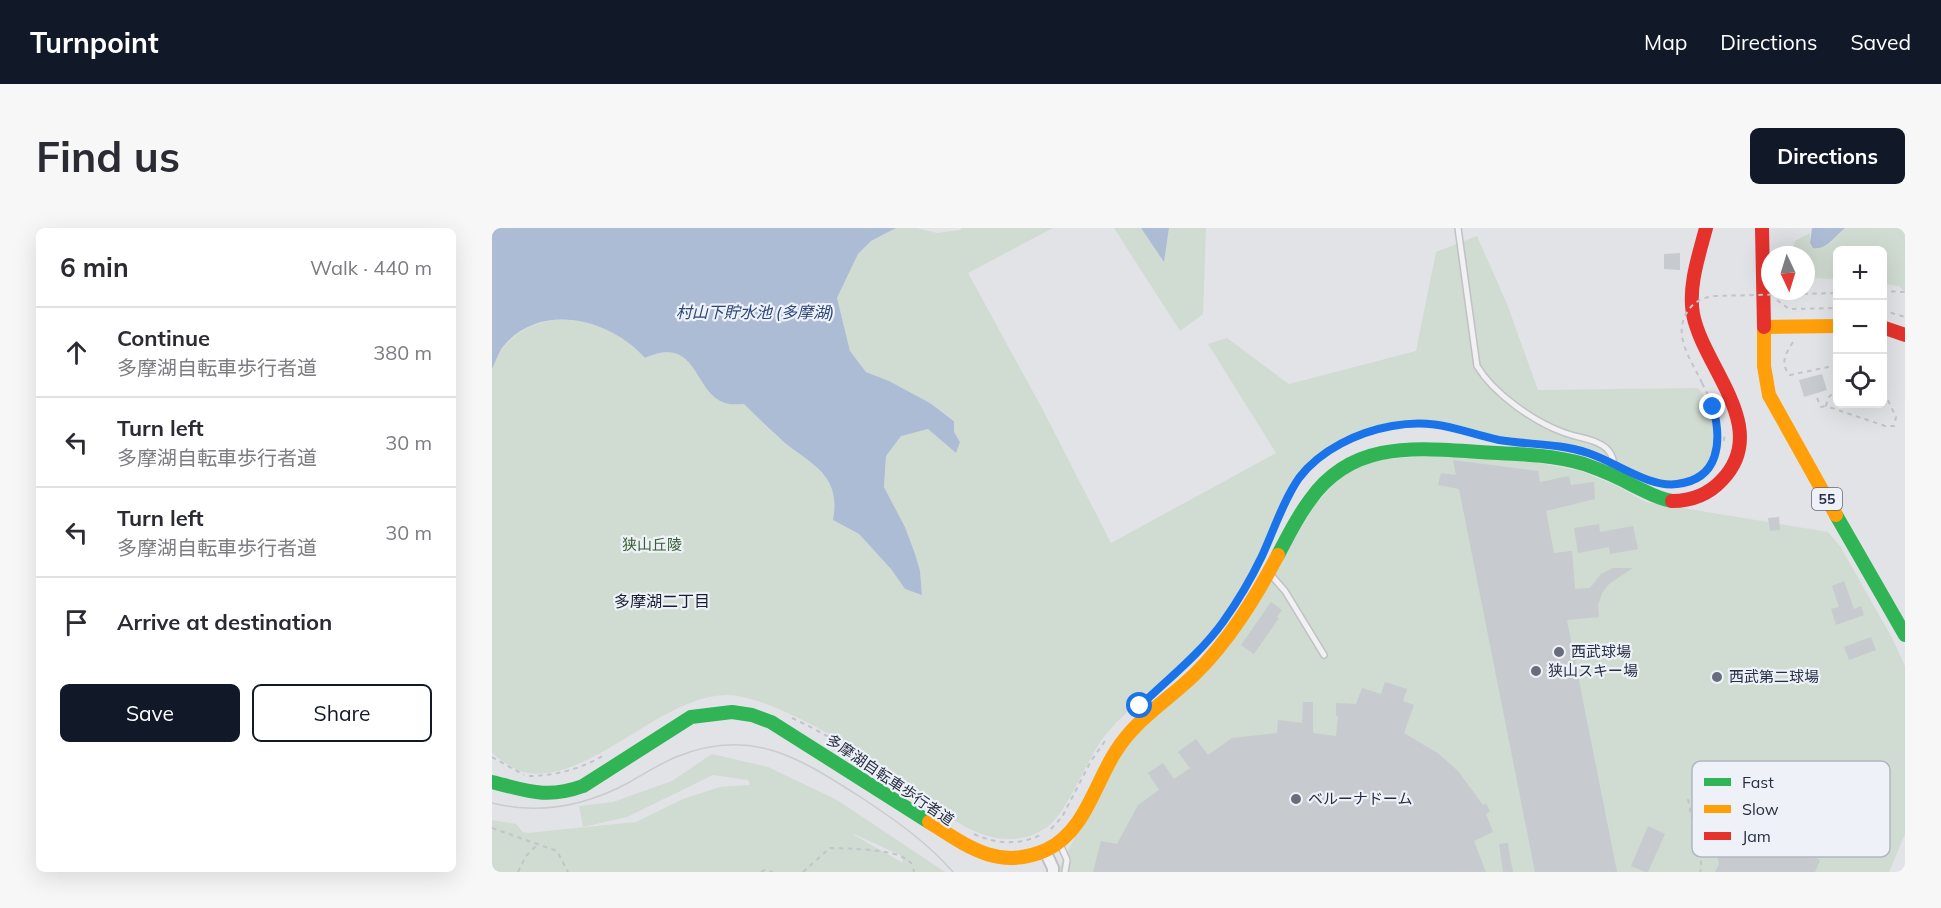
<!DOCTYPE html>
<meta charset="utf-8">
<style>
:root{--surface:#fff;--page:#f7f7f7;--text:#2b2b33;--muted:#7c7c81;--line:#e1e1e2;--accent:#111827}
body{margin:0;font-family:Mulish,"Noto Sans JP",sans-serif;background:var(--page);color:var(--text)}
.controls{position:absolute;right:18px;top:18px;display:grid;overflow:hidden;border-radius:9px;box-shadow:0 6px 24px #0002}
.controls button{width:54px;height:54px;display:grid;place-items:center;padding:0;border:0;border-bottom:2px solid var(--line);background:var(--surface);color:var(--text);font:30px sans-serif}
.compass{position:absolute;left:1269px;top:18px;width:54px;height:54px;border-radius:50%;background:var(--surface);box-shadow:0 6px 24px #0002;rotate:176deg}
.stop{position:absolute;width:18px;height:18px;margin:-14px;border:4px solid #1a73e8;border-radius:50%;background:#fff}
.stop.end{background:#1a73e8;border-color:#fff;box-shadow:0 2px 6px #0008}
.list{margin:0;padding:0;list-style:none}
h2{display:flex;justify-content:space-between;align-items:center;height:78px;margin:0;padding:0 24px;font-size:26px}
h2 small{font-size:20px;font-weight:400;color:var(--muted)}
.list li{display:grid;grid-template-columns:39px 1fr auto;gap:18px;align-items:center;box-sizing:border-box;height:90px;padding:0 24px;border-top:2px solid var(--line)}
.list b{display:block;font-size:22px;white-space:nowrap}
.list p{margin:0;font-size:20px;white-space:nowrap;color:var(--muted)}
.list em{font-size:20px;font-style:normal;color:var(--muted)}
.actions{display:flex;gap:12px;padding:18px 24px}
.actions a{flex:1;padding:14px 0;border:2px solid var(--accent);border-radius:9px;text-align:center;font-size:21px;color:var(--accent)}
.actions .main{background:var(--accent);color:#fff}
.icon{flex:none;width:33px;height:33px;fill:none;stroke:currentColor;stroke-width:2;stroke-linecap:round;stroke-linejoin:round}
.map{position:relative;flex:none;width:1413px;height:644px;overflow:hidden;border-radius:9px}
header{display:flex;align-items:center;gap:36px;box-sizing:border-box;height:84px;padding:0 30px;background:var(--accent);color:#fff}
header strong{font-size:28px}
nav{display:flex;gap:33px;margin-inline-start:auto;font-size:21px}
.intro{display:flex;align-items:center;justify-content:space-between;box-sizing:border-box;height:144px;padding:0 36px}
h1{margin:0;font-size:42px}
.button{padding:15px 27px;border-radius:9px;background:var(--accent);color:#fff;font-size:21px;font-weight:700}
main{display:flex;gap:36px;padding:0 36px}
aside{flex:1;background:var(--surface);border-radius:9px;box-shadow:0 6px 24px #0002}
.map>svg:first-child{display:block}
</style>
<header>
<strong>Turnpoint</strong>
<nav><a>Map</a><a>Directions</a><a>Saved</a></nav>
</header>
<div class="intro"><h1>Find us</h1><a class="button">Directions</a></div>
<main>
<aside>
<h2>6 min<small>Walk · 440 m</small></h2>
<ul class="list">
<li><svg class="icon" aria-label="ahead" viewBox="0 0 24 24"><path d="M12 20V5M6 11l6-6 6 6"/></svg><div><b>Continue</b><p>多摩湖自転車歩行者道</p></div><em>380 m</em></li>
<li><svg class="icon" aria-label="left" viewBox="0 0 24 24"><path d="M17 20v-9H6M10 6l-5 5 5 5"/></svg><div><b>Turn left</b><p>多摩湖自転車歩行者道</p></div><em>30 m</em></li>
<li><svg class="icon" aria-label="left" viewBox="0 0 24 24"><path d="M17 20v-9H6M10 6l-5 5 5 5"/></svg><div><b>Turn left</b><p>多摩湖自転車歩行者道</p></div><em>30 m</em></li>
<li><svg class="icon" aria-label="arrive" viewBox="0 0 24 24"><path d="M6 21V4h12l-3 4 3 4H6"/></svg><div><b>Arrive at destination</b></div></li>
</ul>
<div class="actions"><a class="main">Save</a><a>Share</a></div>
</aside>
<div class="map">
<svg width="1413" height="644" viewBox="0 0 1413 644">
<rect width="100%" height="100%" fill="#e2e3e7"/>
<path fill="#d0dbd1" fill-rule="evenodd" d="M 404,0 L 424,0 L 445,5 L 468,2 L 470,0 L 561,0 L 476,45 L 552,184 L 619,315 L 784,225 L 716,116 L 735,110 L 797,156 L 924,123 L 944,24 L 985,8 L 1015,76 L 1046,162 L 1206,160 C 1218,172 1220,185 1221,201 C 1223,234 1211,255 1175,253 C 1147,251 1125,231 1099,223 C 1070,213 1039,213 1009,208 C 990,205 971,197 952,194 C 896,185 831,209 799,256 C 772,317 748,374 702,423 C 675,453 640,475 614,506 C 595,530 576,584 555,599 C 499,638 437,573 394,542 C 362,518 273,466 234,467 C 167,468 95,559 31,544 C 20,541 9,532 0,525 L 0,141 C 3,135 6,126 10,121 C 48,73 117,90 153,130 C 208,106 199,163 233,175 C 238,177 246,176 252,176 C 265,189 278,203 293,215 C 322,239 349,248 341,292 L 367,306 L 399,341 L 413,361 L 430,366 L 428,343 L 413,299 L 392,259 L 394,228 L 409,207 L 436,201 L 464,225 L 468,214 L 462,204 L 462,192 L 438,175 L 397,153 L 374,144 L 358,123 L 345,70 L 366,26 L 379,13 Z
M 622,0 L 649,0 L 672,33 L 677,0 L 714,0 L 711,86 L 688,103 Z
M 1353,0 L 1413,0 L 1413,64 L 1407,58 L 1391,56 L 1390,22 L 1346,22 L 1345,51 L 1316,50 L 1314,47 L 1314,27 L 1299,27 L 1303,13 L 1318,5 L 1318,15 L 1338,15 Z
M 939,228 L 1027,231 L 1089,243 L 1123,257 L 1154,274 L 1336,304 L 1348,318 L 1399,408 L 1413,438 L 1413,606 L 1397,644 L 565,644 L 622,533 L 771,364 L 822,278 L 848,249 L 881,232 Z
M 220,526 L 276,539 L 345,572 L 453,644 L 0,644 L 0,592 L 24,596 L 31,604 L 35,605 L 144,594 L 191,571 L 228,559 L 258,557 L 256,552 L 221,547 L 135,589 L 91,599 L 87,578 L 121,574 L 180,553 ZM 362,606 L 410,628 L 411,635 L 362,607 Z"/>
<path fill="#adbcd5" d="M 0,0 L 404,0 L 379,13 L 366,26 L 345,70 L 358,123 L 374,144 L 397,153 L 438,175 L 462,193 L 462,204 L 468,214 L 464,225 L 436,201 L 409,208 L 394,228 L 392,259 L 413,299 L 423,326 L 428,343 L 430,367 L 413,361 L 399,341 L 367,306 L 341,292 C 349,248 322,238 293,215 C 279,203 265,189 252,176 C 246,176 238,177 233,175 C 200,164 207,106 153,130 C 117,90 47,73 10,120 C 6,126 3,135 0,141 Z
M 649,0 L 677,0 L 672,34 Z
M 1320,0 L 1353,0 C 1343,8 1335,22 1321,20 L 1318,15 Z"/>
<path fill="#c7cace" d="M 1188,25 L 1188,42 L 1172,41 L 1172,26 Z
M 1330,146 L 1335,162 L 1312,169 L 1307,152 Z
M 961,232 L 1046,243 L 1048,254 L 1077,248 L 1079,257 L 1102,254 L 1103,271 L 1054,283 L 1062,325 L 1080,323 L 1083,361 L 1098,360 L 1109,346 L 1121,340 L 1141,340 L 1117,356 L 1110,365 L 1106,377 L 1107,389 L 1075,392 L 1125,644 L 1043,644 L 967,261 L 946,257 L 949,245 L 964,247 Z
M 1287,289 L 1288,302 L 1278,303 L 1276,290 Z
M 1107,296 L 1108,304 L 1141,298 L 1146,321 L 1118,326 L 1117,319 L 1086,325 L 1082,300 Z
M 1352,353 L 1362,381 L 1369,378 L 1372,387 L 1344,397 L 1339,381 L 1347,379 L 1340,358 Z
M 779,374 L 790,382 L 785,389 L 787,390 L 762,426 L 749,417 Z
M 1379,409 L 1384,422 L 1357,432 L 1352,419 Z
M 893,454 L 915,461 L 911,473 L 922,477 L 912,505 L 947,526 L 966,543 L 991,577 L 994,575 L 998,583 L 994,586 L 1001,604 L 982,613 L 994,644 L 601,644 L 609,613 L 625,616 L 646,577 L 667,562 L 656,545 L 671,535 L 682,551 L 698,540 L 686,524 L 704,511 L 716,527 L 740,510 L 785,505 L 786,492 L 810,495 L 811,474 L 821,474 L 821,505 L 844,508 L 846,488 L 844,488 L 844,475 L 864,476 L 870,460 L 889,466 Z
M 1233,590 L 1235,597 L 1242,596 L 1245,612 L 1287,630 L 1293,619 L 1318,630 L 1319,628 L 1328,632 L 1323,644 L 1223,644 L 1227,636 L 1218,593 Z
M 1156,598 L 1173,606 L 1156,644 L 1153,644 L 1139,638 Z
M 1016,615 L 1018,629 L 1021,644 L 1011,644 L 1007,616 Z"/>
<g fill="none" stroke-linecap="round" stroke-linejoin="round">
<defs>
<path id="lane" d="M 966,0 L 985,138 C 1002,166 1042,194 1073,205 C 1086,210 1106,211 1116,222 C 1122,229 1122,236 1122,244
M 778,346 L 793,363 L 832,427
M 568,616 L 575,632 L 573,644"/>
<path id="street" d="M 553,623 L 561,640 L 561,644"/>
</defs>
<use href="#lane" stroke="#c0c1c5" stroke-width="8"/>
<use href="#street" stroke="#c0c1c5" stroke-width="14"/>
<path stroke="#c2c4ca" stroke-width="2" stroke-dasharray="4.5 4.5" stroke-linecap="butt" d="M 1390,63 L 1413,64
M 1285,72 L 1297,81 L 1346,80
M 1390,82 L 1413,89
M 1301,114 C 1294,125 1287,136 1298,147 L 1336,139 L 1346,139
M 1346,160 L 1336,170 L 1334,178 L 1393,198 L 1402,198 L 1404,189 L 1390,160
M 1325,170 L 1329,179 L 1334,178
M 1226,220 L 1232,212 L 1233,204
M 1171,256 C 1237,259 1234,199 1210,155
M 773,321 C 783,298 792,271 807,250 C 836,211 896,190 944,196 C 963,198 983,205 1002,210
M 300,490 C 344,510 383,538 422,567
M 0,529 L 32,547
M 37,548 C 65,548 91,540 114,526
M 1196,571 L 1210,639 L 1208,644
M 0,600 L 65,623 L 76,644
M 559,601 L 570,589 L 599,533 L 615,510
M 482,606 C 506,617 528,617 551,606
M 26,644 L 34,628 L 47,615
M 269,644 L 273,642 L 281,644
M 311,644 L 338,620 C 357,621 406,620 419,635 C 420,637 422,642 422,644"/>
<use href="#lane" stroke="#f1f1f3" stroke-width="5"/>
<use href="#street" stroke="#f1f1f3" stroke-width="10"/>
<path stroke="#30b455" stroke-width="14" d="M 1344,287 L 1413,407
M 786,327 C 796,308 805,289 818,272 C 860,212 924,220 988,224 C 1023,226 1058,226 1092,236 C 1109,242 1126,249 1142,258 C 1155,264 1166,271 1180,273
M 0,554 C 36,563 55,571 91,558 L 199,489 L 240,484 L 260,487 L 279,494 L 437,594"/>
<path stroke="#ff9f0a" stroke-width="14" d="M 1344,287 L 1277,167 L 1272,138 L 1272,99 L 1346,98
M 437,594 C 476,619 507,643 554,622 C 593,604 603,555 624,523 C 644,491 676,472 702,447 C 737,413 763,370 786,327"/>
<path stroke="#e5322d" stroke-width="14" d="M 1270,0 L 1272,99
M 1390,99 L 1413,107
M 1180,273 C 1199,273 1217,266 1230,252 C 1280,200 1211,139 1201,86 C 1196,58 1207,27 1214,0"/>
<path stroke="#cacbcf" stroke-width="1.5" d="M 0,575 C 48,587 93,578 136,555 C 152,546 167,536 184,529 C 260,498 307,530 370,570 C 403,592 435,614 461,644"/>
<path stroke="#c2c4ca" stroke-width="2" stroke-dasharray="4.5 4.5" stroke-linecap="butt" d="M 1210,155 C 1199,131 1178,105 1198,80 C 1205,72 1213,69 1223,68 L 1346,65"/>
</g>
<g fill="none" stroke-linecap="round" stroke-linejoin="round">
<path stroke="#1a73e8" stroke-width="8" d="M 648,478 C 676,451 708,426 731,394 C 746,373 759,351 770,328 C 782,302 791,273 807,250 C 828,222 866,204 900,198 C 945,190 966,203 1007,212 C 1037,217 1066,215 1096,225 C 1124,234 1157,260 1185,256 C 1228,251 1230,213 1221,179"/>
</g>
<g fill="#686d7c" stroke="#eef1f7" stroke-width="2">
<circle cx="1067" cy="424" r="6"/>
<circle cx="1044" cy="443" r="6"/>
<circle cx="1225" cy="449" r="6"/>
<circle cx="804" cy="571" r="6"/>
</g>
<g text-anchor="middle" stroke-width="4.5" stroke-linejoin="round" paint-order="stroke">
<rect fill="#eef1f7" stroke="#626878" stroke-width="1.5" x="1320" y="260" width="30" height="22" rx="4.5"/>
<g font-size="14" font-weight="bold" fill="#262e42">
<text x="1335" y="276">55</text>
</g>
<g font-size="15" fill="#366032" stroke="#eef1f7">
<text x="160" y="322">狭山丘陵</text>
</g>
<g font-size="15" fill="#262e42" stroke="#eef1f7" text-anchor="start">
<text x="1079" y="429">西武球場</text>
<text x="1056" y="448">狭山スキー場</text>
<text x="1237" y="454">西武第二球場</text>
<text x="816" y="576">ベルーナドーム</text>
</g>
<g font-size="15" fill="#262e42" stroke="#eef1f7">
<text transform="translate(398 552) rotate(34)" y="5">多摩湖自転車歩行者道</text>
</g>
<g font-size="16" font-style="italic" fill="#2c477a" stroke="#eef1f7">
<text x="263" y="90">村山下貯水池 (多摩湖)</text>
</g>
<g font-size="16" fill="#181f33" stroke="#eef1f7">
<text x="170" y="379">多摩湖二丁目</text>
</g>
</g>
<rect x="1200" y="533" width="198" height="96" rx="9" fill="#eef1f7" stroke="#b2b6c1" stroke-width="1.5"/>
<rect x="1212" y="550" width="27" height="8" fill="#30b455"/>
<rect x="1212" y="577" width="27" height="8" fill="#ff9f0a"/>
<rect x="1212" y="604" width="27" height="8" fill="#e5322d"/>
<g font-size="16" fill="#262e42">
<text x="1250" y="560">Fast</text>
<text x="1250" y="587">Slow</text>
<text x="1250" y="614">Jam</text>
</g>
</svg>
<div class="controls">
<button>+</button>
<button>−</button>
<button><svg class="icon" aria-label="locate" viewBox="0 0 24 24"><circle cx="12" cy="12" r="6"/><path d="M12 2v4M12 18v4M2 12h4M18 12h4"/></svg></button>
</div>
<svg class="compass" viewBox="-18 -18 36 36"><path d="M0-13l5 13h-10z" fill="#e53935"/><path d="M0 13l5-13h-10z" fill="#7c7c81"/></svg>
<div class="stop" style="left:648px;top:478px"></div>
<div class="stop end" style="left:1221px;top:179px"></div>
</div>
</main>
